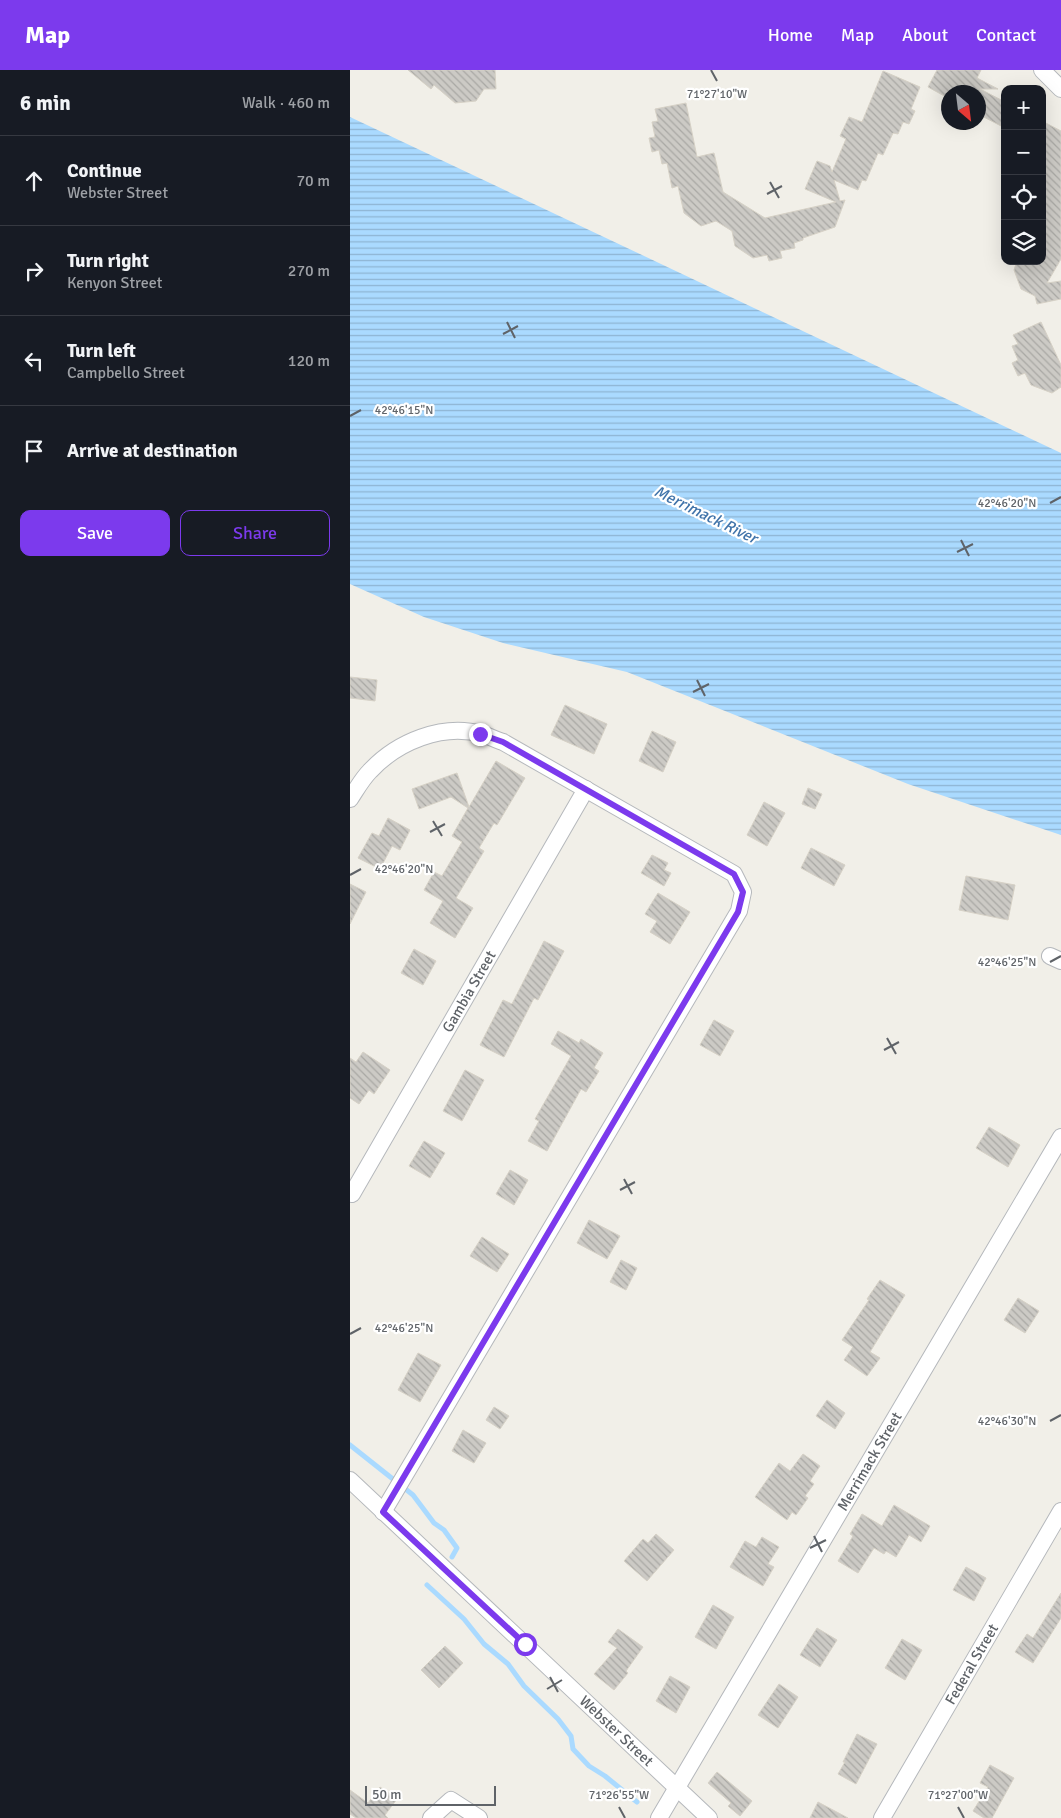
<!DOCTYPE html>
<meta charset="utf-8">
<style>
:root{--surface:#171b24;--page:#20242c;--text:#f1f3f6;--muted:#9ea1a6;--line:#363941;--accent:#7c3aed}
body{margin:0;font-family:Signika,sans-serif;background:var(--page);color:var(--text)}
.controls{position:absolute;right:15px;top:15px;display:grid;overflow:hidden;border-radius:10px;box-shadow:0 5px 20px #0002}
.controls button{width:45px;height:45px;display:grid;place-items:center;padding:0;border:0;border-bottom:1px solid var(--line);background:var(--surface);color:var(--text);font:25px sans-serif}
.compass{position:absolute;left:591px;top:15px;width:45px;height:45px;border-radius:50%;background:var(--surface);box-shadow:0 5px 20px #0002;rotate:152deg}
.scale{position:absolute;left:15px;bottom:12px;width:131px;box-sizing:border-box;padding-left:5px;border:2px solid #5f6368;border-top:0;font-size:14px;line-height:18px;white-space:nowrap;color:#5f6368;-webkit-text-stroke:4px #fff;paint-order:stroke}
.stop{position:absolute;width:15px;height:15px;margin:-11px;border:4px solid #7c3aed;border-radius:50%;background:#fff}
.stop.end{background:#7c3aed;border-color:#fff;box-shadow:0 1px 5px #0008}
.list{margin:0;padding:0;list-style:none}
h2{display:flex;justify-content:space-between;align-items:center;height:65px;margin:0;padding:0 20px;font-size:21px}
h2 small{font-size:16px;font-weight:400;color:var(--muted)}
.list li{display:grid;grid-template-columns:32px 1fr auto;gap:15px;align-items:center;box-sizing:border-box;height:90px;padding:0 20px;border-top:1px solid var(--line)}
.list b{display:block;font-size:19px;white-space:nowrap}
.list p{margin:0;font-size:16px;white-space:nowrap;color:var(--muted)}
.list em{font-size:16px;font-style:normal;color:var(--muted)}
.actions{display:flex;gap:10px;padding:15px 20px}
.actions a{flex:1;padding:11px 0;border:1px solid var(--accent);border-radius:10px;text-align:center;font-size:18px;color:var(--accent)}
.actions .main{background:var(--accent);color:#fff}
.icon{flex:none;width:28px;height:28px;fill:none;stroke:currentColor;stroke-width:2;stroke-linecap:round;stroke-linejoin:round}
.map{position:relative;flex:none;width:711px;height:1748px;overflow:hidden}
header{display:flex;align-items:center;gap:30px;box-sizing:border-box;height:70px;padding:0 25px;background:var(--accent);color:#fff}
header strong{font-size:24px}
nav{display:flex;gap:28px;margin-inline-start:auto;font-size:18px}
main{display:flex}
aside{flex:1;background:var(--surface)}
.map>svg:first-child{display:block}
</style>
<header>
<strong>Map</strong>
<nav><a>Home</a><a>Map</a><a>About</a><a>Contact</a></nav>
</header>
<main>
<aside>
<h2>6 min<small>Walk · 460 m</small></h2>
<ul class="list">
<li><svg class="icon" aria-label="ahead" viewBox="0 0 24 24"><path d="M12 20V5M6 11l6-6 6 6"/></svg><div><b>Continue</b><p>Webster Street</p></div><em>70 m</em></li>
<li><svg class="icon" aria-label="right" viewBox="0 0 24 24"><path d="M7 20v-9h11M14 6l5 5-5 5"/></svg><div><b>Turn right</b><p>Kenyon Street</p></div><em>270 m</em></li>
<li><svg class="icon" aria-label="left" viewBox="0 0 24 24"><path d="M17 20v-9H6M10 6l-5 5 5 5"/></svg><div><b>Turn left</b><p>Campbello Street</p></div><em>120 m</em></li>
<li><svg class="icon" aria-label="arrive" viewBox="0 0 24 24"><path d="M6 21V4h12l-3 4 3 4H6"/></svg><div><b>Arrive at destination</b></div></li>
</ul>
<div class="actions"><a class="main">Save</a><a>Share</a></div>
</aside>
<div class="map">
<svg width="711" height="1748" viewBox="0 0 711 1748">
<defs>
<pattern id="water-rules" width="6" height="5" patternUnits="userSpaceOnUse" patternTransform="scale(1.25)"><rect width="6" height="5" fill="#aadaff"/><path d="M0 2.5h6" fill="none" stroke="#8eb4d2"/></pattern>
<pattern id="building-back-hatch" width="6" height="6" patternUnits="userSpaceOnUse" patternTransform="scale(1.25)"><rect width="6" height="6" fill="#cccac5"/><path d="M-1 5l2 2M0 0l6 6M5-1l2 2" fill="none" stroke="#a9a8a4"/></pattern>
</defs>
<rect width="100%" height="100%" fill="#f1efe8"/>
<path fill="url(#water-rules)" d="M 0,47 L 711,383 L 711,765 L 558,714 L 277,602 L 153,573 L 74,547 L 0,514 Z"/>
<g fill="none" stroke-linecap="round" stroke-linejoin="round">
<path stroke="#aadaff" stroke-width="5" d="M 0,1375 L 63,1425 L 84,1453 L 94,1460 L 107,1478 L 102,1487
M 77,1515 L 114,1549 L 134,1574 L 158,1594 L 174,1616 L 208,1649 L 221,1666 L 223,1679 L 239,1696 L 255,1706 L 287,1732"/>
</g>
<path fill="url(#building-back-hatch)" stroke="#d6d1c6" d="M 58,0 L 145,0 L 146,19 L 134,19 L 126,31 L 105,33 L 84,15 L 81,19 Z
M 587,0 L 631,0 L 627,8 L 648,19 L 630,19 L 655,32 L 655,58 L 628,44 L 628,22 L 598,22 L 598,28 L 578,17 Z
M 533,1 L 570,17 L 561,39 L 565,41 L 559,54 L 553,52 L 548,64 L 543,63 L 533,85 L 528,83 L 516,111 L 512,110 L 508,120 L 484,110 L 490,131 L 495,130 L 485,157 L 453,168 L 453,170 L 444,173 L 445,178 L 430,181 L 432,188 L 419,191 L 417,185 L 403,188 L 385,176 L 382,161 L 366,151 L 351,156 L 334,143 L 328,116 L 322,118 L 317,93 L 312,94 L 309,80 L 302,82 L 299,68 L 305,67 L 302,52 L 308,51 L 305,39 L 336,33 L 347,87 L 364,83 L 373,122 L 415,148 L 486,132 L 455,119 L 467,91 L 480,96 L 482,102 L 496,69 L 490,66 L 499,47 L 512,52 Z
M 692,51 L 711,61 L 711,189 L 697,213 L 711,211 L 711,229 L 687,234 L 685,226 L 671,219 L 664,200 L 667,191 L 692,191 Z
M 691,252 L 711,295 L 711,317 L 702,323 L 681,315 L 675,303 L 668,306 L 662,293 L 668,290 L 662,276 L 668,274 L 663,265 Z
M 0,607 L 27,610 L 25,631 L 0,628 Z
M 215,635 L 257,654 L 244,684 L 201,665 Z
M 302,661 L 326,672 L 313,702 L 289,691 Z
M 146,691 L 175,708 L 147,755 L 144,753 L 129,778 L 134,781 L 106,828 L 123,838 L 105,868 L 80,853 L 93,831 L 74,820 L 84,802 L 92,806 L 112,772 L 102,766 L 118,738 L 101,727 L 69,739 L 62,719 L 107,703 L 119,737 Z
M 458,718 L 472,724 L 465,739 L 452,734 Z
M 414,732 L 435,743 L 417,776 L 397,765 Z
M 38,748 L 60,760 L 50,780 L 42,776 L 30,799 L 8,788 L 22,763 L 29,766 Z
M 461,778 L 495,795 L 484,816 L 451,798 Z
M 302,785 L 318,793 L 314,800 L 321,803 L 314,816 L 291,803 Z
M 616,806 L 665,815 L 658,850 L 609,840 Z
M 0,814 L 16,822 L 0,854 Z
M 308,823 L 340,842 L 320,874 L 300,862 L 307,851 L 295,844 Z
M 194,871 L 214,881 L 188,930 L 184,928 L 154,987 L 130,975 L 153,930 L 162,934 Z
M 64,879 L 86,891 L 73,915 L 51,903 Z
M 364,950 L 384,961 L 370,986 L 350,975 Z
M 208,961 L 229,973 L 231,969 L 253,983 L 244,998 L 249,1001 L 236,1022 L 231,1019 L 197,1081 L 178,1071 L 189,1051 L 185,1049 L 221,986 L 201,974 Z
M 13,982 L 40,1000 L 24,1024 L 19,1020 L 9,1034 L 0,1028 L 0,988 L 6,992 Z
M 115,1000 L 134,1010 L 112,1051 L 93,1041 Z
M 639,1057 L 670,1075 L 658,1097 L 626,1078 Z
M 74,1071 L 95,1083 L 80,1108 L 59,1096 Z
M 160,1100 L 178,1110 L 164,1135 L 146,1124 Z
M 239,1150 L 270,1166 L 257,1189 L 227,1173 Z
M 132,1167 L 159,1184 L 147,1202 L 120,1186 Z
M 271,1190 L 287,1198 L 276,1220 L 260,1212 Z
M 530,1210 L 555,1225 L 520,1282 L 530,1288 L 517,1306 L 494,1290 L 503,1277 L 492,1270 L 519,1230 L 517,1229 Z
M 668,1228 L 689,1241 L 675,1263 L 654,1250 Z
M 68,1283 L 91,1295 L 70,1332 L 48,1320 Z
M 477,1330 L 495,1343 L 485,1359 L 466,1346 Z
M 144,1337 L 159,1346 L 150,1359 L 136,1350 Z
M 113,1360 L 136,1373 L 124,1393 L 102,1381 Z
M 453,1384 L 470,1396 L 460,1411 L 464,1414 L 455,1426 L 458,1428 L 446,1445 L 442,1442 L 437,1450 L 405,1427 L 429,1393 L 440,1401 Z
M 544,1435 L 580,1456 L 571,1472 L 559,1465 L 546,1487 L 536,1481 L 534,1484 L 524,1478 L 508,1503 L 488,1491 L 503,1466 L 500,1464 L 512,1444 L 532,1456 Z
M 306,1464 L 324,1480 L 297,1511 L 274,1491 L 293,1469 L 298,1473 Z
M 412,1467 L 429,1477 L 418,1494 L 424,1497 L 413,1516 L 380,1497 L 395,1471 L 406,1477 Z
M 616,1497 L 636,1508 L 624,1531 L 603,1520 Z
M 711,1523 L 711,1548 L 683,1593 L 665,1582 L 677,1564 L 683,1568 Z
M 363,1535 L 384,1547 L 366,1579 L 345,1567 Z
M 467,1558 L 487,1570 L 470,1597 L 450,1585 Z
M 268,1559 L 293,1577 L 276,1601 L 278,1603 L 264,1620 L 244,1604 L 267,1578 L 258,1572 Z
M 552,1569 L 572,1580 L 555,1610 L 535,1598 Z
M 95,1576 L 113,1593 L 89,1618 L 71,1600 Z
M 320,1606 L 340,1617 L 326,1643 L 306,1631 Z
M 429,1614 L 448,1627 L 428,1658 L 408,1645 Z
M 507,1664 L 527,1674 L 506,1714 L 488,1704 L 495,1692 L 493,1692 Z
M 640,1695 L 664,1708 L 642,1748 L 634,1748 L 623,1741 L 638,1717 L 630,1713 Z
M 367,1702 L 402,1731 L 390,1746 L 378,1736 L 381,1733 L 358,1713 Z
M 30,1717 L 47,1729 L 35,1745 L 38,1748 L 6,1748 L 0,1744 L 0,1720 L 18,1733 Z
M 468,1732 L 498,1748 L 460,1748 Z"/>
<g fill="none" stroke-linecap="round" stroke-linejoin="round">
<defs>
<g id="street">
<path d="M 692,0 L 711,19"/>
<path d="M 0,729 C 6,720 12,709 20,701 C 47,672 92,653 132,664 C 139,666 146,670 153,672 L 384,804 L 393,822 L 389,841 L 33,1442"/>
<path d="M 700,886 L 711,891"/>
<path id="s1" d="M 2,1124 L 236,719"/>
<path id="s2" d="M 0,1410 L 359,1748"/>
<path d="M 81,1748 L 101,1730 L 129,1748"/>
<path id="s3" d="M 309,1748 L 711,1067"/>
<path id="s4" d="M 532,1748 L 711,1441"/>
</g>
</defs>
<use href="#street" stroke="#b5b8bc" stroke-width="18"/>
<use href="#street" stroke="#fff" stroke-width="16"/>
</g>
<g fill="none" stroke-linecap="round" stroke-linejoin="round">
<path stroke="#7c3aed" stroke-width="6" d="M 130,664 L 153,672 L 384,804 L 393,822 L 388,842 L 33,1442 L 175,1574"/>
</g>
<path fill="none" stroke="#5f6368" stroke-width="2" d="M 361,0 L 367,11M 420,112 L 429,128M 417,124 L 432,116M 157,252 L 165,268M 153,264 L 168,256M 0,346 L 11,340M 700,433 L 711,427M 611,470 L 619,486M 607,482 L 623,474M 347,610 L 355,626M 343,622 L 359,614M 83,751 L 92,766M 80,762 L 95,754M 0,805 L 11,799M 700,892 L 711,886M 537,968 L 546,984M 534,980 L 549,972M 274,1109 L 282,1124M 270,1120 L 285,1112M 0,1264 L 11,1258M 700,1351 L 711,1345M 464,1466 L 472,1482M 460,1478 L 476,1470M 200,1607 L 208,1622M 197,1619 L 212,1610M 269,1737 L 275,1748M 608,1737 L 614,1748"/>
<g text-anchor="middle" stroke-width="4.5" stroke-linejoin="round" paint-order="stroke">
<g font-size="15" fill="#5f6368" stroke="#fff">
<text dy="5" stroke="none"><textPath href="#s1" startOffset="234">Gambia Street</textPath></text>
<text dy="5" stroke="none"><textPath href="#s3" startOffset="414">Merrimack Street</textPath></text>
<text dy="5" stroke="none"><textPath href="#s4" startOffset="178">Federal Street</textPath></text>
<text dy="5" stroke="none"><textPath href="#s2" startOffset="366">Webster Street</textPath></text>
</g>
<g font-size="16" font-style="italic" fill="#4174aa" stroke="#fff">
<text transform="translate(356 444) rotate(26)" y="6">Merrimack River</text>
</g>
</g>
<g font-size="12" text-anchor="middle" fill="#5f6368" stroke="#fff" stroke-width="4.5" stroke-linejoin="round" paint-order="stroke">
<text x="367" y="28">71°27'10"W</text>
<text x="54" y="344">42°46'15"N</text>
<text x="657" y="437">42°46'20"N</text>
<text x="54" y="803">42°46'20"N</text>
<text x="657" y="896">42°46'25"N</text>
<text x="54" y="1262">42°46'25"N</text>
<text x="657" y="1355">42°46'30"N</text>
<text x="269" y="1729">71°26'55"W</text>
<text x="608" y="1729">71°27'00"W</text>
</g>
</svg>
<div class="controls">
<button>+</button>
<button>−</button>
<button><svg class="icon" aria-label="locate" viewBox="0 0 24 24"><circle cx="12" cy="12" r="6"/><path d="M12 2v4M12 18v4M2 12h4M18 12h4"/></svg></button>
<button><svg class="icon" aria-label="layers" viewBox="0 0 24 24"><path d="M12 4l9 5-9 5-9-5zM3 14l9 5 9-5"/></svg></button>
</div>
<svg class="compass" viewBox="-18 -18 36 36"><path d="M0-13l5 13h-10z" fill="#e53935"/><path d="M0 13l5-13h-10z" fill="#9ea1a6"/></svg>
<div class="scale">50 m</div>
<div class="stop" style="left:175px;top:1574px"></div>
<div class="stop end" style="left:130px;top:664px"></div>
</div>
</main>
